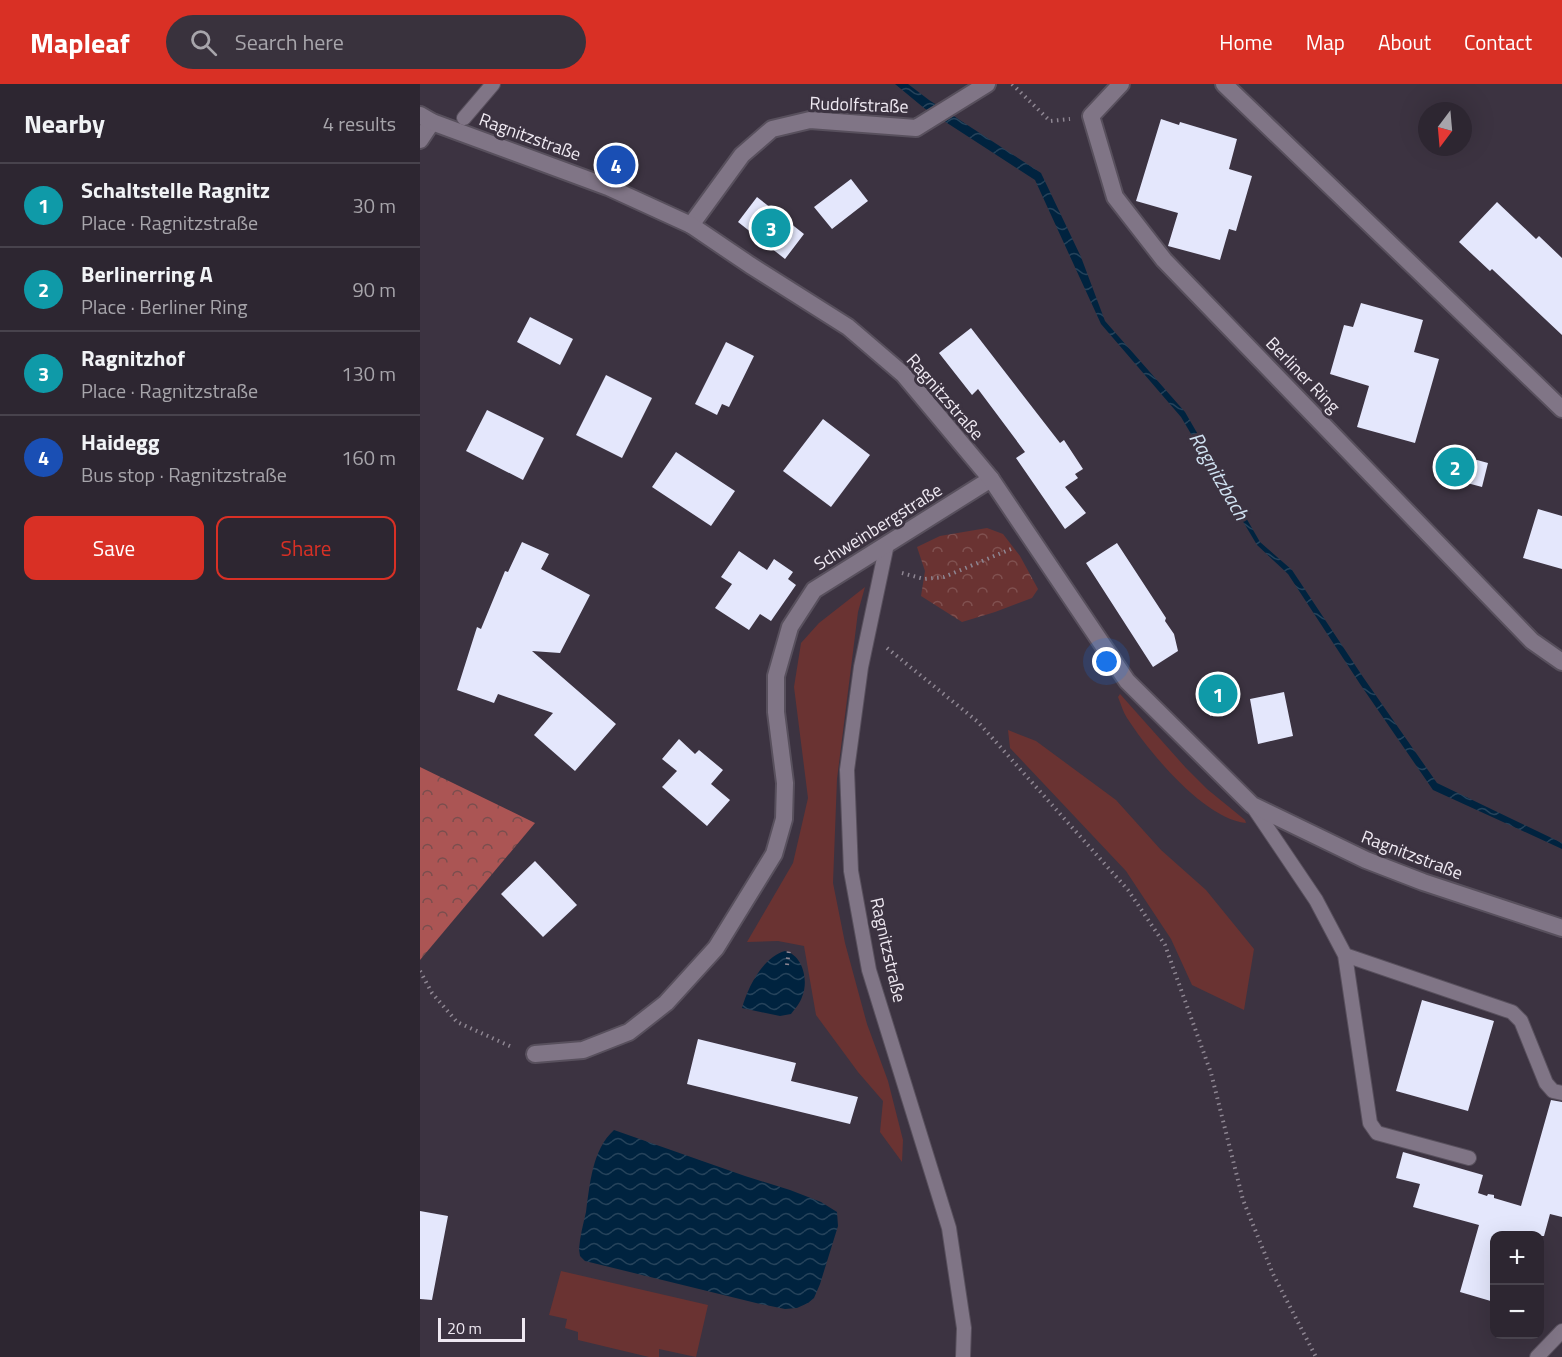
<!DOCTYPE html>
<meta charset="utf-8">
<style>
:root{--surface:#2d2631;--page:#39323d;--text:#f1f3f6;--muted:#a7a5ab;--line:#48434d;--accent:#d93025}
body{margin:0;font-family:"Titillium Web",sans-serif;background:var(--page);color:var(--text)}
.controls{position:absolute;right:18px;bottom:18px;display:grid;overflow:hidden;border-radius:12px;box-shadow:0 6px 24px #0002}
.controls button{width:54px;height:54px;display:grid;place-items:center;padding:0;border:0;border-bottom:2px solid var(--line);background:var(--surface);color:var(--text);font:30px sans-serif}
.compass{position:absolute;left:998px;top:18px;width:54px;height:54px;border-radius:50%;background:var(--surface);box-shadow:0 6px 24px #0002;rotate:196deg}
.scale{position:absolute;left:18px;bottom:15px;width:87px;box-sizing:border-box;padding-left:6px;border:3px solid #efe9f2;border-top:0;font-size:16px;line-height:21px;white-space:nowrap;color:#efe9f2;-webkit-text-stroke:4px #3c3341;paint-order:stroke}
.you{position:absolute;left:687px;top:578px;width:21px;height:21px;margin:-15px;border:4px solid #fff;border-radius:50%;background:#1a73e8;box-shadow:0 0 0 9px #1a73e833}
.badge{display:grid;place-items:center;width:39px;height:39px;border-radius:50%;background:var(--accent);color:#fff;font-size:20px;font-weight:700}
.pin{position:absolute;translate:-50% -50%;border:3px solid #fff;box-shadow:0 2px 6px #0006}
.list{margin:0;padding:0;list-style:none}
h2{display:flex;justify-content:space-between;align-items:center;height:78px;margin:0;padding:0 24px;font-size:26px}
h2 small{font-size:20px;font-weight:400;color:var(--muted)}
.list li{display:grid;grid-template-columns:39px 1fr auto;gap:18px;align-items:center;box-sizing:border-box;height:84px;padding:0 24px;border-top:2px solid var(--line)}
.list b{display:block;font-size:22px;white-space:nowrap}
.list p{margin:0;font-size:20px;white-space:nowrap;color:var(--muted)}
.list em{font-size:20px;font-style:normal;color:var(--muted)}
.actions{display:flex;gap:12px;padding:18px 24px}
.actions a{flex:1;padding:14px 0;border:2px solid var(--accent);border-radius:12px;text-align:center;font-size:21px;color:var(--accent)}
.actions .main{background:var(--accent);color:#fff}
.icon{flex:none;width:33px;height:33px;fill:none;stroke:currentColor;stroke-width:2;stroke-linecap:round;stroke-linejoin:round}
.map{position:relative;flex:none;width:1142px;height:1273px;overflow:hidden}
header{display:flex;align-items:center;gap:36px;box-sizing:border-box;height:84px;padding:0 30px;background:var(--accent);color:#fff}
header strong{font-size:28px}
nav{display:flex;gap:33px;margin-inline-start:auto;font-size:21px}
.search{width:420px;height:54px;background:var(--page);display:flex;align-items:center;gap:15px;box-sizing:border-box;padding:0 21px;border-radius:33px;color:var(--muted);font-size:22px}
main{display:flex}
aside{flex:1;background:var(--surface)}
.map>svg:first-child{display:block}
</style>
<header>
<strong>Mapleaf</strong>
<div class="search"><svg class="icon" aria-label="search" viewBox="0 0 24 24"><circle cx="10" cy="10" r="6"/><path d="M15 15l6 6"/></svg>Search here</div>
<nav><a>Home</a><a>Map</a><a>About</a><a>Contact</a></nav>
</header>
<main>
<aside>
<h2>Nearby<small>4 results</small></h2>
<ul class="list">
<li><span class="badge" style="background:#0f9aa8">1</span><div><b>Schaltstelle Ragnitz</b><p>Place · Ragnitzstraße</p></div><em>30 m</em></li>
<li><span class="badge" style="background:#0f9aa8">2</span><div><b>Berlinerring A</b><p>Place · Berliner Ring</p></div><em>90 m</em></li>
<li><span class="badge" style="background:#0f9aa8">3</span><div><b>Ragnitzhof</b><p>Place · Ragnitzstraße</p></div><em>130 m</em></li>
<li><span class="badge" style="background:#1a4fb4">4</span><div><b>Haidegg</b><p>Bus stop · Ragnitzstraße</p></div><em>160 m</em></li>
</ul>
<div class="actions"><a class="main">Save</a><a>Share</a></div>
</aside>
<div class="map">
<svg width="1142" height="1273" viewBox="0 0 1142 1273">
<defs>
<pattern id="forest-crowns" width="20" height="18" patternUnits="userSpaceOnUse" patternTransform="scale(1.5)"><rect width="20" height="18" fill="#ab5554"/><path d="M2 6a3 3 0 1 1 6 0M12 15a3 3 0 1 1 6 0" fill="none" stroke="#7a4e4e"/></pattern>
<pattern id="park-crowns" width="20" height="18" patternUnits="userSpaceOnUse" patternTransform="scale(1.5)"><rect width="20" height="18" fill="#6a3332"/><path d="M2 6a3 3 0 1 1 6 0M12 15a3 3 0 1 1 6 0" fill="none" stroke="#805150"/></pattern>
<pattern id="water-waves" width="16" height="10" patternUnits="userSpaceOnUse" patternTransform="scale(1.5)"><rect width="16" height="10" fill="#00233f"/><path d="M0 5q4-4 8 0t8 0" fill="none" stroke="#26435b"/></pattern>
</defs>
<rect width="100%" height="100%" fill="#3c3341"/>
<path fill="#6a3332" d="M 445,503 L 438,528 L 417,695 L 413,799 L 425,859 L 447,940 L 468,997 L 483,1056 L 482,1078 L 460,1048 L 463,1017 L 438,988 L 396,931 L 384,862 L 358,857 L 327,858 L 373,779 L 388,714 L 374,603 L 381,559 L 399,539 Z
M 700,610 L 766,684 L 787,705 L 825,736 L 826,739 C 784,735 729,668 707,634 C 703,628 701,620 698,613 Z
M 588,646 L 616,657 L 696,716 L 741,766 L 786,806 L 834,865 L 824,926 L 772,901 L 751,855 L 706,787 L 590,664 Z
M 141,1187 L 288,1221 L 276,1273 L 239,1265 L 239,1273 L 229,1273 L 158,1256 L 158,1248 L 145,1244 L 147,1235 L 129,1231 Z"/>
<path fill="url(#forest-crowns)" d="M 0,683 L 115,739 L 0,876 Z"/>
<path fill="url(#park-crowns)" d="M 567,444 L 583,450 L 600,472 L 618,505 L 612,514 L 575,528 L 542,538 L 501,512 L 505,487 L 497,463 L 520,452 Z"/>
<path fill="url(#water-waves)" d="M 475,0 L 488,0 L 509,16 L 621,89 L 661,173 L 685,237 L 765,328 L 840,458 L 872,486 L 943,593 L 1017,699 L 1142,759 L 1142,765 L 1013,706 L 940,600 L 868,490 L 837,461 L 761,333 L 681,240 L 615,96 L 504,24 Z
M 365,867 C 383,871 389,897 382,913 C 380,919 375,925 371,930 L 360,932 L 322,924 C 328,903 343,873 365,867 Z
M 194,1046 L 325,1092 L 370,1106 L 401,1118 L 417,1128 L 418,1142 L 400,1200 L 394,1214 L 388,1219 L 377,1224 L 365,1225 L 336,1219 L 165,1177 L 160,1172 L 159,1165 C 160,1152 163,1141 166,1128 C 170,1100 172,1066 194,1046 Z"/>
<path fill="#e4e7fc" d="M 741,35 L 759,41 L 760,38 L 817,55 L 809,85 L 832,92 L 816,147 L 809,145 L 800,176 L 748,162 L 758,129 L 716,117 Z
M 431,95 L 448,117 L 412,145 L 394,123 Z
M 337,113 L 384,150 L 365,175 L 318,138 Z
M 1077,118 L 1116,155 L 1119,152 L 1142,174 L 1142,251 L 1072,185 L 1070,187 L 1039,158 Z
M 941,219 L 1003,236 L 994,268 L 1019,275 L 995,359 L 937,343 L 949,302 L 910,290 L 924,241 L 933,243 Z
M 110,233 L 153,255 L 140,281 L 97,258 Z
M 551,244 L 640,359 L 644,356 L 663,385 L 655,390 L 658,394 L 645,403 L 666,429 L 645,445 L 596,374 L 605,368 L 558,305 L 552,311 L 519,269 Z
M 306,258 L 334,272 L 309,323 L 302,320 L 297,331 L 275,320 Z
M 186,291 L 232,314 L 202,374 L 156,351 Z
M 67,326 L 124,354 L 103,396 L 46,367 Z
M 403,335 L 450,371 L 411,423 L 363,387 Z
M 256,368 L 315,407 L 291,442 L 232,403 Z
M 1028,368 L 1068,379 L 1062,403 L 1021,392 Z
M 1118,425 L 1142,432 L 1142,485 L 1103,474 Z
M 102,458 L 129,470 L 121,485 L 170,511 L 140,569 L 112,567 L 196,640 L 155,687 L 114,651 L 133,629 L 78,610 L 74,619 L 37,606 L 57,543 L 61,545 L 85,487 L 88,488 Z
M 697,459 L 746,534 L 745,537 L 754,550 L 758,567 L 733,583 L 666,479 Z
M 319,467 L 347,486 L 354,475 L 373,488 L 368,495 L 376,501 L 351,537 L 340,530 L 329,546 L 295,524 L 312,500 L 301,493 Z
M 806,589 L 815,625 L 790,632 L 781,596 Z
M 864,608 L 873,652 L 838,660 L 830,615 Z
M 259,655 L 275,670 L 279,666 L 303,686 L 291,700 L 310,716 L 287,742 L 242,703 L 257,687 L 242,675 Z
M 115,777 L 157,821 L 123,853 L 81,810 Z
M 1002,916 L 1074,937 L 1048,1027 L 976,1007 Z
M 278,955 L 376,979 L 371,997 L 438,1013 L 430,1040 L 267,1000 Z
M 1131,1016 L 1142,1018 L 1142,1133 L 1130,1130 L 1124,1152 L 1074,1152 L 1074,1218 L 1040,1208 L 1059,1141 L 993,1123 L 1000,1100 L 976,1094 L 983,1068 L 1063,1091 L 1058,1109 L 1067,1112 L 1068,1110 L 1074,1111 L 1074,1114 L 1101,1122 Z
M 0,1127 L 28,1132 L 12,1216 L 0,1215 Z"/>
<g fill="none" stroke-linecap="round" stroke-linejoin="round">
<defs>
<path id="service" d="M 44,34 L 73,0
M 467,460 L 441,583 L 427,686 L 431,787 L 449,886 L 529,1144 L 544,1244 L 543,1273
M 832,721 L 896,816 L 925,871 L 950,1039 L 957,1049 L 1049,1074
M 925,871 L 1092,928 L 1101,937 L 1126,999 L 1133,1007 L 1142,1009
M 1117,1273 L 1142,1247"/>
<path id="minor" d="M 701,0 L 671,32 L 695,113 L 744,176 L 1112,557 L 1142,578
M 804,0 L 1142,325
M 0,56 L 12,38
M 271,141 L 322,71 L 352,45 L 390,36 L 496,44 L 567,0
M 115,970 L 163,966 L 209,948 L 246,919 L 296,864 L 354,770 L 364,735 L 365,699 L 356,628 L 356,592 L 370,543 L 394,506 L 571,395"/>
<path id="secondary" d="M 0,31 L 12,38 L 188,103 L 271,141 L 330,181 L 428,243 L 484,291 L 571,395 L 707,597 L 832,721 L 946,776 L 1003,798 L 1142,844"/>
</defs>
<use href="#service" stroke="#58505d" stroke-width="16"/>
<use href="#minor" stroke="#58505d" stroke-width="20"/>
<use href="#secondary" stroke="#58505d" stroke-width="20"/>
<path stroke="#8e8692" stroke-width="4" stroke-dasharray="1.5 4.5" stroke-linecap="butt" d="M 592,0 L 630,37 L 650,35
M 482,489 L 504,495 L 524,493 L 591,465
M 467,564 L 558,638 L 708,806 L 745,861 L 791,989 L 823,1116 L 853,1190 L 896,1273
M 367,881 L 369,866
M 0,887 L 12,909 L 37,938 L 94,964"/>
<use href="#service" stroke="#807586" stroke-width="14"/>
<use href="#minor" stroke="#807586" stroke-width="16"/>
<use href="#secondary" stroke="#807586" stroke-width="16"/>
</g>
<g text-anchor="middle" stroke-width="6" stroke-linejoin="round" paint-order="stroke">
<g font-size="18" fill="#efe9f2" stroke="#3c3341">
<text transform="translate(439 21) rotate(2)" y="6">Rudolfstraße</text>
<text transform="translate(110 53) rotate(20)" y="6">Ragnitzstraße</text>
<text transform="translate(883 291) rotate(46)" y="6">Berliner Ring</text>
<text transform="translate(525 313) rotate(49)" y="6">Ragnitzstraße</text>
<text transform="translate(458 443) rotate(-32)" y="6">Schweinbergstraße</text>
<text transform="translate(992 771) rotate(21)" y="6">Ragnitzstraße</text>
<text transform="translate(468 866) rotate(77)" y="6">Ragnitzstraße</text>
</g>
<g font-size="20" font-style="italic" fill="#d1e3f3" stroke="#3c3341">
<text transform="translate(799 392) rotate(60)" y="7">Ragnitzbach</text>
</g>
</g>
</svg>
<div class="controls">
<button>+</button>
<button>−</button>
</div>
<svg class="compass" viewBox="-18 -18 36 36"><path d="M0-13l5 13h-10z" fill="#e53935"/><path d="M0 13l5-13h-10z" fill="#a7a5ab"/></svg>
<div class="scale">20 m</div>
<div class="you"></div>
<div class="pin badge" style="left:798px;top:610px;background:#0f9aa8">1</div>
<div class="pin badge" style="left:1035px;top:383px;background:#0f9aa8">2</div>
<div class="pin badge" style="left:351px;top:144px;background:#0f9aa8">3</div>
<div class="pin badge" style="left:196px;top:81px;background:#1a4fb4">4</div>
</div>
</main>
